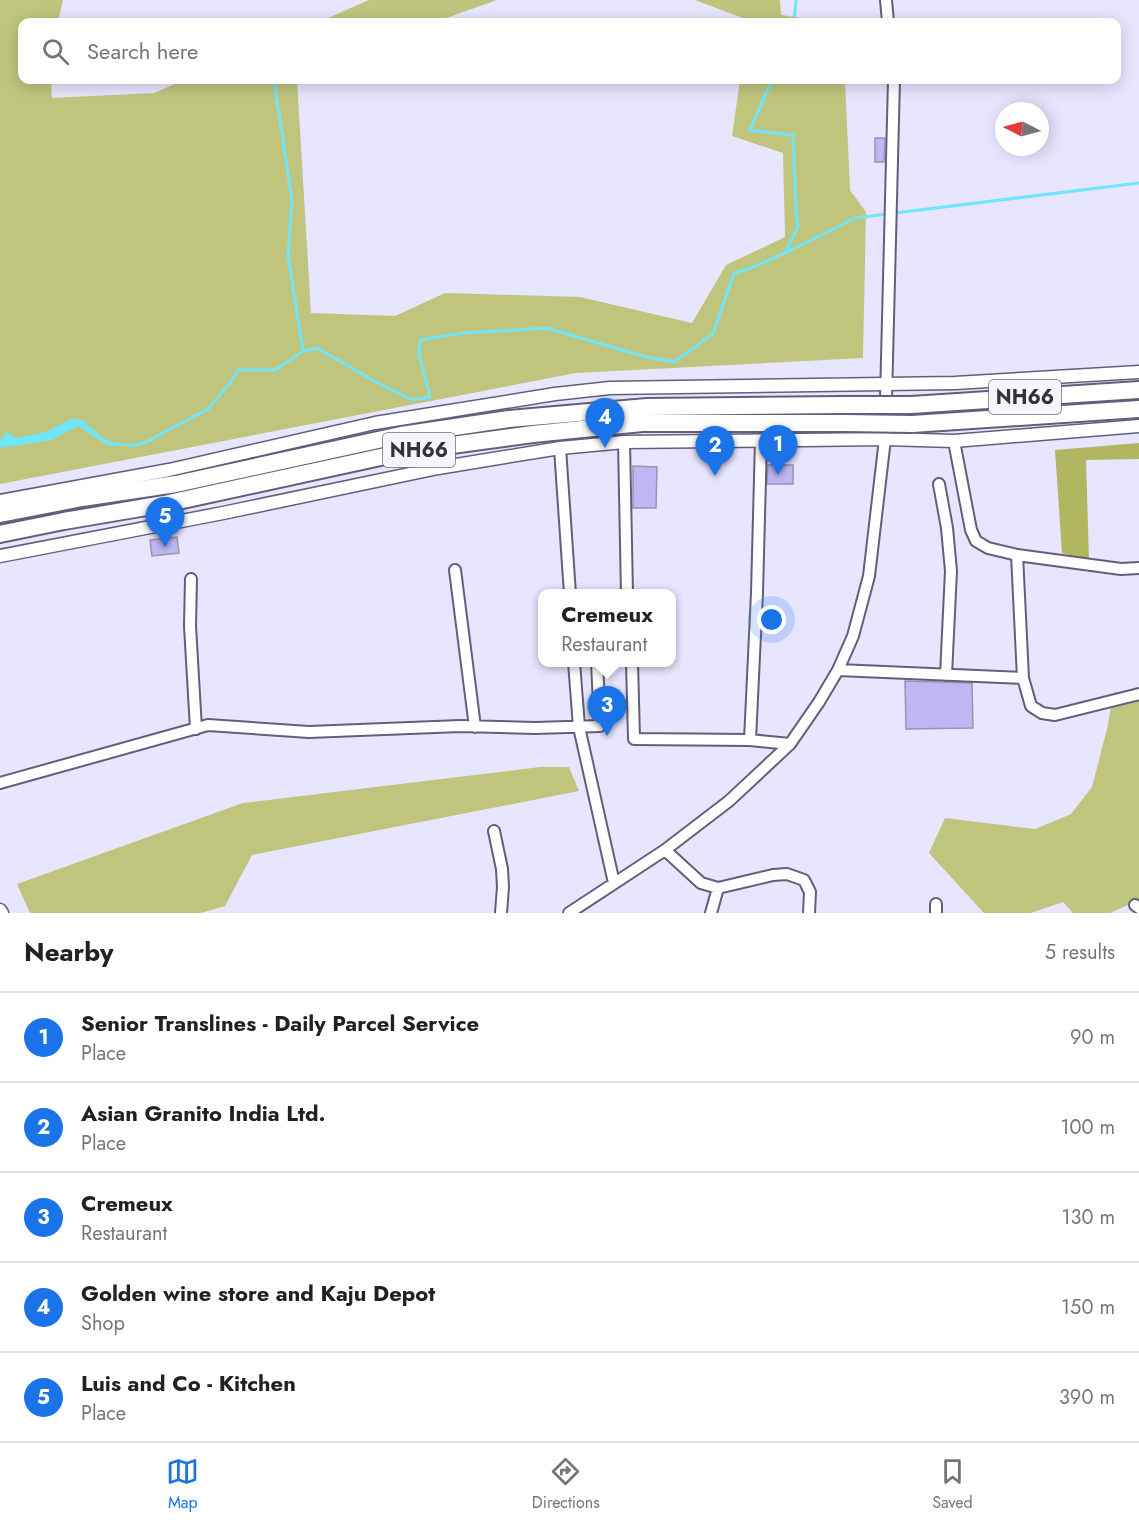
<!DOCTYPE html>
<style>
:root{--surface:#fff;--page:#f6f6f6;--text:#202124;--muted:#757577;--line:#e0e0e0;--accent:#1a73e8}
body{margin:0;font-family:Jost,sans-serif;background:var(--page);color:var(--text)}
.compass{position:absolute;left:995px;top:102px;width:54px;height:54px;border-radius:50%;background:var(--surface);box-shadow:0 3px 15px #0003;rotate:276deg}
.you{position:absolute;left:772px;top:620px;width:21px;height:21px;margin:-15px;border:4px solid #fff;border-radius:50%;background:#1a73e8;box-shadow:0 0 0 9px #1a73e833}
.badge{display:grid;place-items:center;width:39px;height:39px;border-radius:50%;background:var(--accent);color:#fff;font-size:20px;font-weight:700}
.pin{position:absolute;translate:-50% -50px;filter:drop-shadow(0 2px 3px #0008)}
.pin::after{content:'';position:absolute;top:32px;width:21px;height:18px;background:inherit;clip-path:polygon(0 0,100% 0,50% 100%)}
.popup{position:absolute;left:538px;top:589px;width:138px;height:78px;box-sizing:border-box;display:grid;place-content:center;border-radius:12px;background:var(--surface);filter:drop-shadow(0 2px 4px #0005);font-size:20px;white-space:nowrap;color:var(--muted)}
.popup b{font-size:22px;color:var(--text)}
.popup::after{content:'';position:absolute;left:50%;top:100%;margin-left:-12px;border:12px solid transparent;border-top-color:var(--surface)}
.list{margin:0;padding:0;list-style:none}
h2{display:flex;justify-content:space-between;align-items:center;height:78px;margin:0;padding:0 24px;font-size:26px}
h2 small{font-size:20px;font-weight:400;color:var(--muted)}
.list li{display:grid;grid-template-columns:39px 1fr auto;gap:18px;align-items:center;box-sizing:border-box;height:90px;padding:0 24px;border-top:2px solid var(--line)}
.list b{display:block;font-size:22px;white-space:nowrap}
.list p{margin:0;font-size:20px;white-space:nowrap;color:var(--muted)}
.list em{font-size:20px;font-style:normal;color:var(--muted)}
.icon{flex:none;width:33px;height:33px;fill:none;stroke:currentColor;stroke-width:2;stroke-linecap:round;stroke-linejoin:round}
.map{position:relative;flex:none;width:1139px;height:913px;overflow:hidden}
.search{position:absolute;background:var(--surface);box-shadow:0 3px 15px #0003;left:18px;right:18px;top:18px;height:66px;display:flex;align-items:center;gap:15px;box-sizing:border-box;padding:0 21px;border-radius:12px;color:var(--muted);font-size:22px}
.sheet{height:528px;background:var(--surface)}
nav{display:flex;justify-content:space-around;align-items:center;box-sizing:border-box;height:84px;border-top:2px solid var(--line);background:var(--surface);font-size:16px;color:var(--muted)}
nav a{display:grid;justify-items:center;gap:3px}
nav .on{color:var(--accent)}
.map>svg:first-child{display:block}
</style>
<div class="map">
<svg width="1139" height="913" viewBox="0 0 1139 913">
<rect width="100%" height="100%" fill="#e8e5ff"/>
<path fill="#c0c57e" d="M 0,0 L 63,0 L 58,22 L 22,22 L 22,80 L 51,80 L 52,98 L 154,93 L 184,80 L 297,80 L 311,313 L 395,316 L 445,293 L 580,297 L 692,323 L 726,265 L 785,237 L 783,153 L 732,136 L 740,80 L 845,80 L 850,190 L 866,212 L 863,358 L 576,373 L 0,484 Z
M 369,0 L 497,0 L 435,22 L 319,22 Z
M 695,0 L 780,0 L 781,15 L 828,22 L 748,22 L 748,20 Z
M 1114,692 L 1139,698 L 1139,900 L 1110,913 L 1073,913 L 1063,902 L 1031,913 L 984,913 L 929,853 L 945,818 L 1035,829 L 1071,814 L 1092,787 L 1107,729 Z
M 540,767 L 569,767 L 579,791 L 252,855 L 225,906 L 201,913 L 30,913 L 17,884 L 243,803 Z"/>
<path fill="#b1b660" d="M 1139,443 L 1139,459 L 1086,460 L 1089,560 L 1062,553 L 1055,450 Z"/>
<path fill="#71e5fc" d="M 71,419 L 81,419 L 106,440 L 133,446 L 109,446 L 78,426 L 52,440 L 0,448 L 0,439 L 3,439 L 6,431 L 16,438 L 46,432 Z"/>
<g fill="none" stroke-linecap="round" stroke-linejoin="round">
<path stroke="#71e5fc" stroke-width="3" d="M 794,22 L 796,0
M 274,80 L 292,200 L 288,256 L 303,351
M 772,80 L 750,130 L 793,135 L 796,209 L 798,226 L 785,253
M 895,213 L 1139,183
M 129,445 L 133,446 L 146,442 L 208,409 L 230,383 L 238,370 L 275,370 L 303,351 L 317,348 L 376,382 L 412,400 L 430,397 L 419,354 L 420,340 L 463,333 L 547,328 L 642,356 L 674,362 L 713,334 L 734,273 L 751,268 L 785,253 L 855,218 L 886,214"/>
</g>
<path fill="#bfb6f4" stroke="#9894b1" stroke-width="1.5" d="M 875,138 L 885,138 L 884,162 L 875,162 Z
M 768,465 L 793,465 L 793,484 L 767,484 Z
M 633,466 L 657,467 L 656,508 L 633,508 Z
M 177,537 L 179,553 L 152,556 L 150,540 Z
M 905,681 L 972,683 L 973,728 L 906,729 Z"/>
<g fill="none" stroke-linecap="round" stroke-linejoin="round">
<defs>
<path id="minor" d="M 886,0 L 888,22
M 761,440 L 757,593 L 750,740 L 790,744
M 954,441 L 971,530 L 976,541 L 988,548 L 1017,555 L 1121,569 L 1139,568
M 624,442 L 627,594
M 560,448 L 570,594
M 939,484 L 947,528 L 951,571 L 946,675
M 1017,555 L 1023,678 L 1031,706 L 1042,713 L 1055,715 L 1139,694
M 455,570 L 475,727
M 191,579 L 190,626 L 196,729
M 574,662 L 579,727 L 614,883
M 632,662 L 634,739 L 750,740
M 838,670 L 1023,678
M 0,783 L 208,725 L 309,732 L 460,726 L 535,728 L 600,726 L 597,662
M 494,831 L 502,869 L 503,887 L 501,913
M 665,850 L 701,883 L 718,888 L 773,875 L 787,874 L 804,880 L 810,892 L 809,913
M 936,904 L 936,913
M 1135,905 L 1139,908
M 569,913 L 665,850 L 729,801 L 790,744 L 819,702 L 838,670 L 853,636 L 869,576 L 885,439 L 894,80
M 711,913 L 718,888"/>
<path id="tertiary" d="M 0,501 L 169,470 L 375,423 L 555,394 L 610,388 L 955,383 L 1139,372
M 0,556 L 223,513 L 438,468 L 560,448 L 624,442 L 885,439 L 954,441 L 1139,426
M 0,910 L 2,913"/>
<path id="trunk" d="M 911,405 L 1139,390
M 912,424 L 1139,409
M 0,514 L 82,498 L 176,484 L 401,435 L 509,419 L 647,407 L 844,405
M 0,534 L 64,521 L 164,504 L 408,451 L 533,434 L 642,423 L 845,423"/>
</defs>
<use href="#minor" stroke="#625f7a" stroke-width="14"/>
<use href="#tertiary" stroke="#625f7a" stroke-width="15"/>
<use href="#trunk" stroke="#625f7a" stroke-width="20"/>
<use href="#minor" stroke="#fff" stroke-width="10"/>
<use href="#tertiary" stroke="#fff" stroke-width="12"/>
<use href="#trunk" stroke="#fff" stroke-width="16"/>
<defs>
<path id="trunk-bridge" d="M 844,405 L 911,405
M 845,423 L 912,424"/>
</defs>
<use href="#trunk-bridge" stroke="#625f7a" stroke-width="20" stroke-linecap="butt"/>
<use href="#trunk-bridge" stroke="#fff" stroke-width="16"/>
</g>
<g text-anchor="middle" stroke-width="5" stroke-linejoin="round" paint-order="stroke">
<g fill="#f6f5fc" stroke="#6e6c77" stroke-width="1.5">
<rect x="989" y="380" width="72" height="34" rx="4.5"/>
<rect x="383" y="433" width="72" height="34" rx="4.5"/>
</g>
<g font-size="20" font-weight="bold" fill="#34323e">
<text x="1025" y="404">NH66</text>
<text x="419" y="457">NH66</text>
</g>
</g>
</svg>
<svg class="compass" viewBox="-18 -18 36 36"><path d="M0-13l5 13h-10z" fill="#e53935"/><path d="M0 13l5-13h-10z" fill="#757577"/></svg>
<div class="you"></div>
<div class="pin badge" style="left:778px;top:475px">1</div>
<div class="pin badge" style="left:715px;top:476px">2</div>
<div class="pin badge" style="left:607px;top:736px">3</div>
<div class="popup"><b>Cremeux</b>Restaurant</div>
<div class="pin badge" style="left:605px;top:448px">4</div>
<div class="pin badge" style="left:165px;top:547px">5</div>
<div class="search"><svg class="icon" aria-label="search" viewBox="0 0 24 24"><circle cx="10" cy="10" r="6"/><path d="M15 15l6 6"/></svg>Search here</div>
</div>
<section class="sheet">
<h2>Nearby<small>5 results</small></h2>
<ul class="list">
<li><span class="badge">1</span><div><b>Senior Translines - Daily Parcel Service</b><p>Place</p></div><em>90 m</em></li>
<li><span class="badge">2</span><div><b>Asian Granito India Ltd.</b><p>Place</p></div><em>100 m</em></li>
<li><span class="badge">3</span><div><b>Cremeux</b><p>Restaurant</p></div><em>130 m</em></li>
<li><span class="badge">4</span><div><b>Golden wine store and Kaju Depot</b><p>Shop</p></div><em>150 m</em></li>
<li><span class="badge">5</span><div><b>Luis and Co - Kitchen</b><p>Place</p></div><em>390 m</em></li>
</ul>
</section>
<nav>
<a class="on"><svg class="icon" aria-label="map" viewBox="0 0 24 24"><path d="M3 6l6-2 6 2 6-2v14l-6 2-6-2-6 2zM9 4v14M15 6v14"/></svg>Map</a>
<a><svg class="icon" aria-label="directions" viewBox="0 0 24 24"><path d="M12 3l9 9-9 9-9-9zM9 14v-3h6M13 9l2 2-2 2"/></svg>Directions</a>
<a><svg class="icon" aria-label="saved" viewBox="0 0 24 24"><path d="M7 4h10v16l-5-4-5 4z"/></svg>Saved</a>
</nav>
